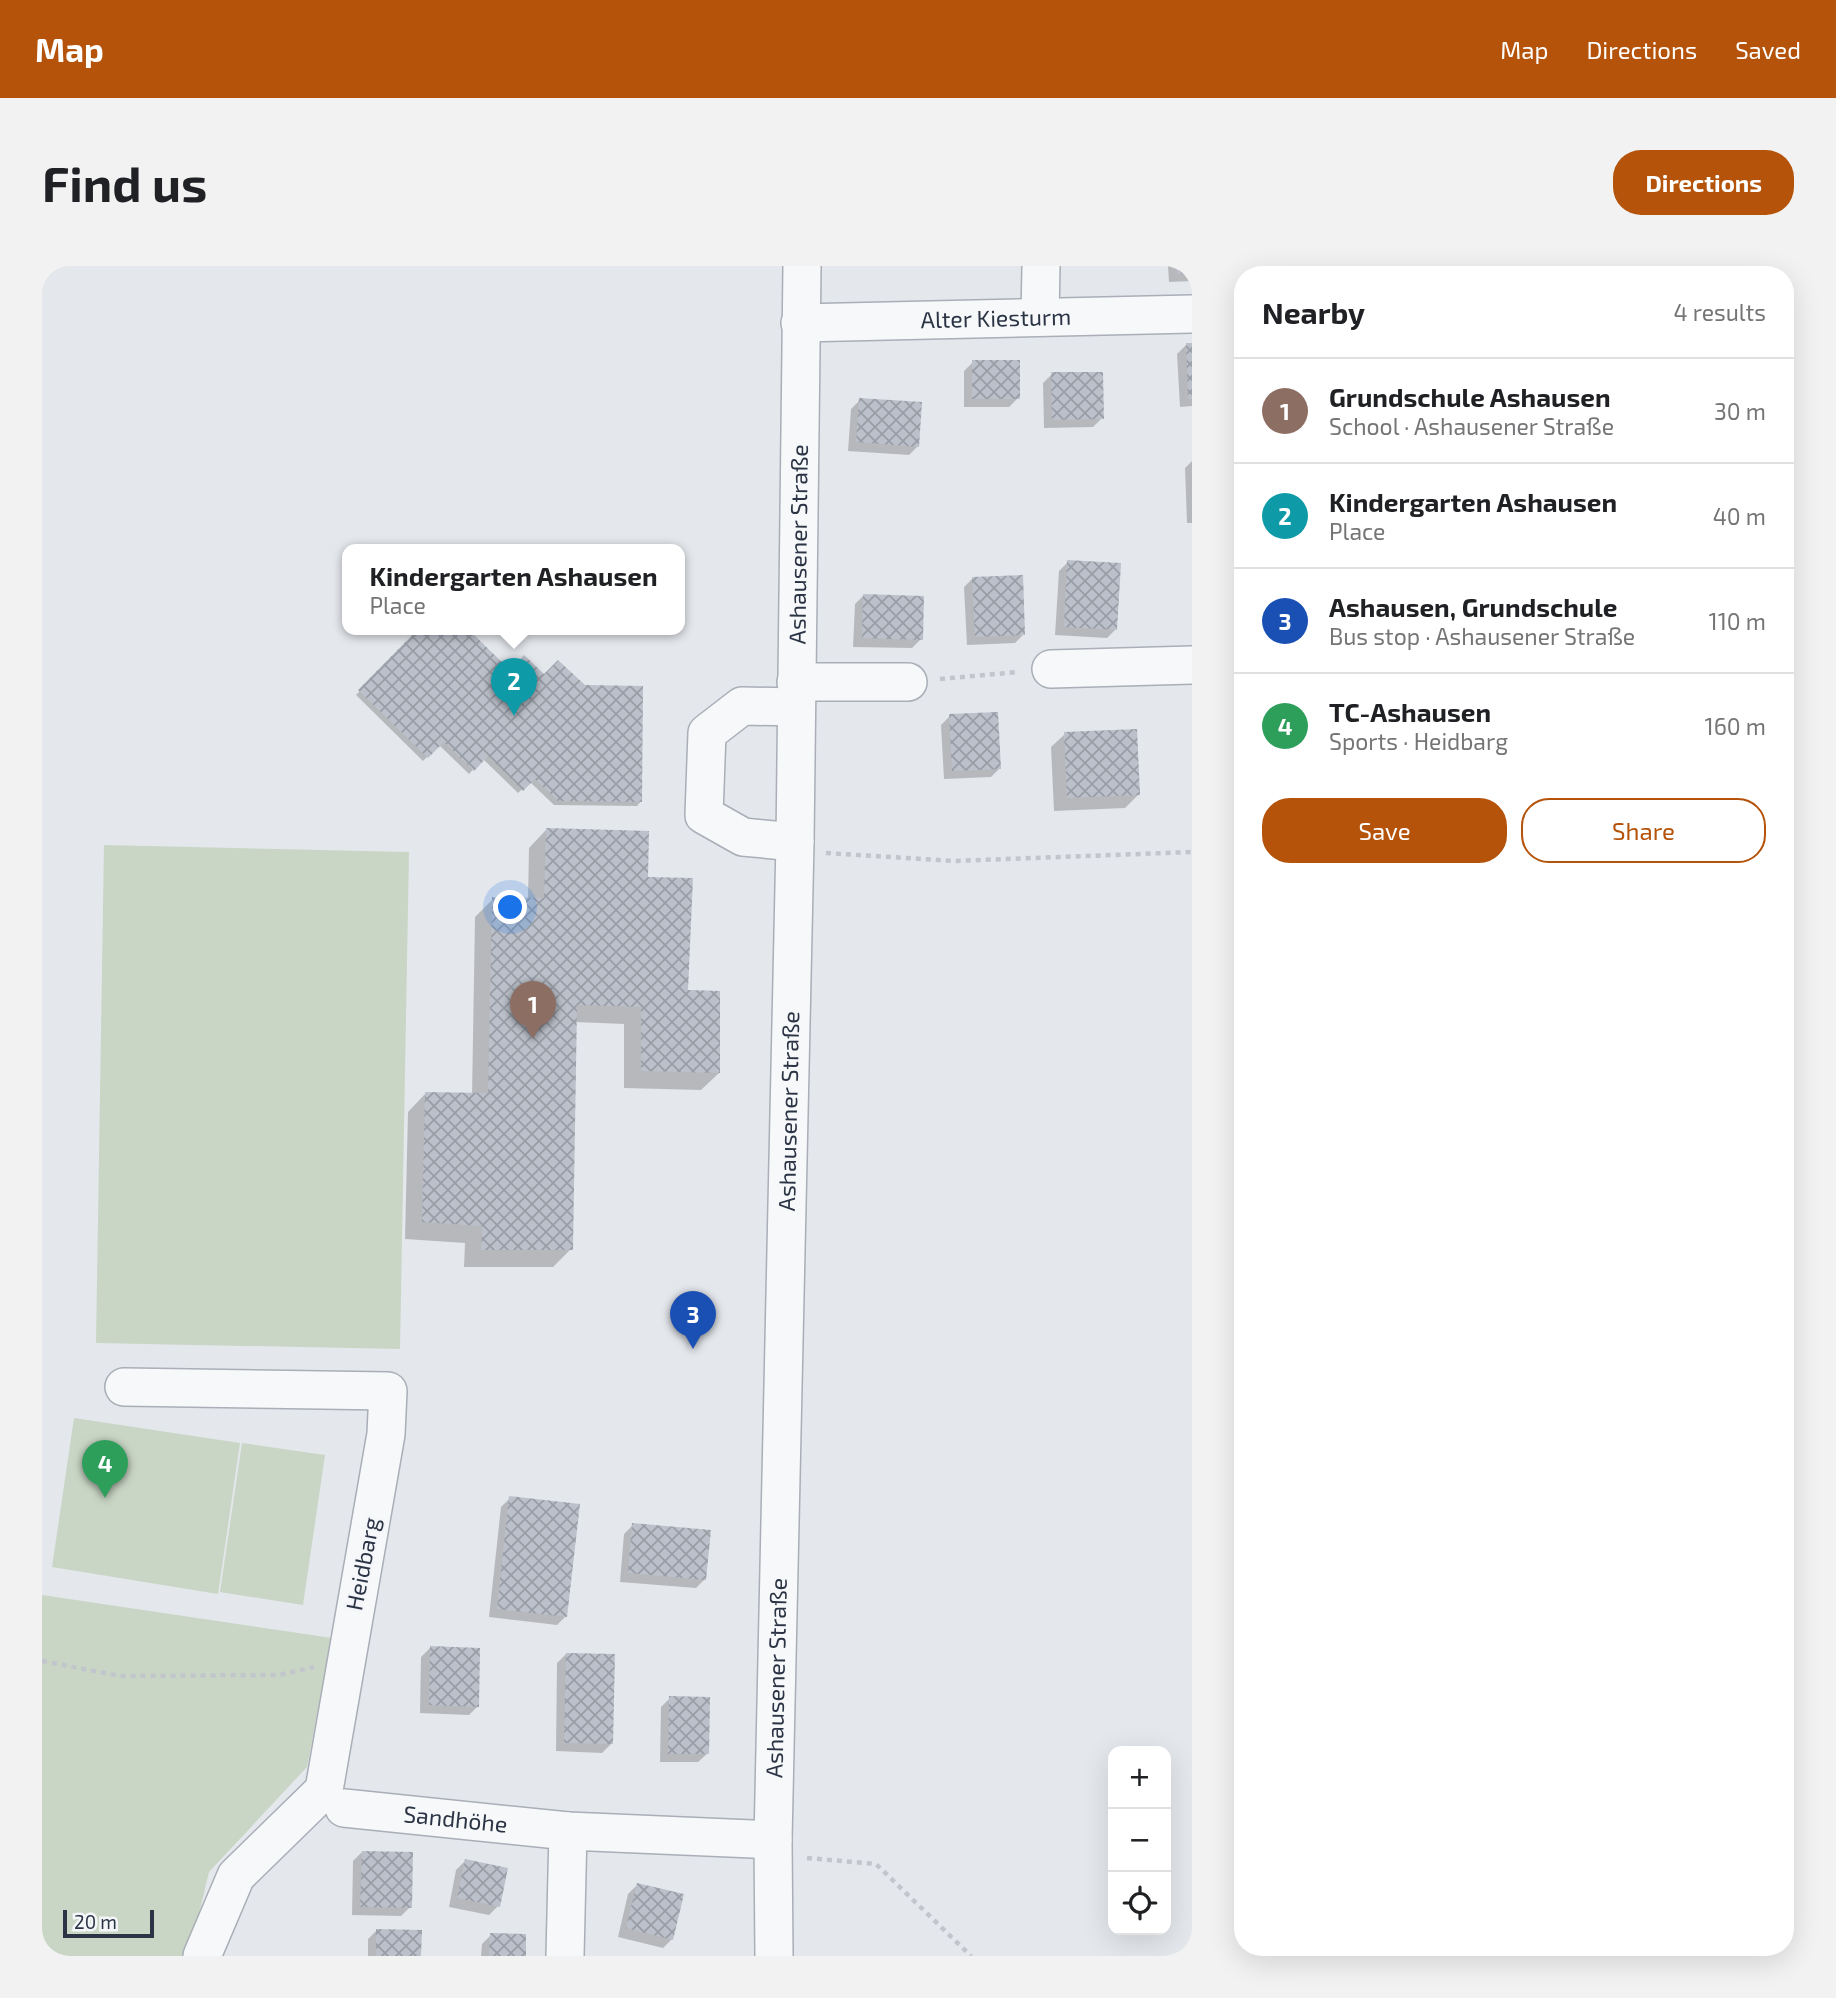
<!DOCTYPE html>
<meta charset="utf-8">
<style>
:root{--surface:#fff;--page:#f2f2f2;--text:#202124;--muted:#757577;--line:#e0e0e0;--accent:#b45309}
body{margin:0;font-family:"Exo 2",sans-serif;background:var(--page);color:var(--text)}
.controls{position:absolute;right:21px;bottom:21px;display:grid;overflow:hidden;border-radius:14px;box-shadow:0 7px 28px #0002}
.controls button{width:63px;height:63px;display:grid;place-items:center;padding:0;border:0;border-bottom:2px solid var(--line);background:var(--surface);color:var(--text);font:35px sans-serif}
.scale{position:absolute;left:21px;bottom:18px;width:91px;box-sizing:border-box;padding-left:7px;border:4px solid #2b3445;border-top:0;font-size:19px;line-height:24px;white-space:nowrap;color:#2b3445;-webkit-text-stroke:5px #f4f6f9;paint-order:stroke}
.you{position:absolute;left:469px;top:642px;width:24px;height:24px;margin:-18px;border:5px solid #fff;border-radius:50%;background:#1a73e8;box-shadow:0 0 0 10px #1a73e833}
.badge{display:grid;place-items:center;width:46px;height:46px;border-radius:50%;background:var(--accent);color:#fff;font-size:23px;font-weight:700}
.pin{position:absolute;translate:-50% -58px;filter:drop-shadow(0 2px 4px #0008)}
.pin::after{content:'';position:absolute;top:37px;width:24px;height:21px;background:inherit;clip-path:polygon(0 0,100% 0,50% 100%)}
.popup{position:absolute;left:300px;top:278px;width:343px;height:91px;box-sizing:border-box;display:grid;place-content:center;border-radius:14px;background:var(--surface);filter:drop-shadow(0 2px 5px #0005);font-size:23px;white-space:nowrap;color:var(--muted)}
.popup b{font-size:26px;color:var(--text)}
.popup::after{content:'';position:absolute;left:50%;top:100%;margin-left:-14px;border:14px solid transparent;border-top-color:var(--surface)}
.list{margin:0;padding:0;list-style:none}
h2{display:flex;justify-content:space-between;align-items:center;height:91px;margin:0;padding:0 28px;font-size:30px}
h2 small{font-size:23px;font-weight:400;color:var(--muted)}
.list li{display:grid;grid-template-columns:46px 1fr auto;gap:21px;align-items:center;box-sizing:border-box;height:105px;padding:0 28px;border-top:2px solid var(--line)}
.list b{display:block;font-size:26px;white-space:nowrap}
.list p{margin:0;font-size:23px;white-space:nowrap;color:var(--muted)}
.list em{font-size:23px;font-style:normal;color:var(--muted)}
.actions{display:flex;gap:14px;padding:21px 28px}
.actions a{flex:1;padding:16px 0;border:2px solid var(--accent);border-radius:28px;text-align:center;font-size:24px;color:var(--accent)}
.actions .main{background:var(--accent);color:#fff}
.icon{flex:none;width:38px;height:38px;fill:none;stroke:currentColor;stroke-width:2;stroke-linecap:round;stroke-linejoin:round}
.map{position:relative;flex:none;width:1150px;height:1690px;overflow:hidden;border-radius:28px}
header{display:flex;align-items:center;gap:42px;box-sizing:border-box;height:98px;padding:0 35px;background:var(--accent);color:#fff}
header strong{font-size:33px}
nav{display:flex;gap:38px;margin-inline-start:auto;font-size:24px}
.intro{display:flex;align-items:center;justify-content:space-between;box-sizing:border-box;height:168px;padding:0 42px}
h1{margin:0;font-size:49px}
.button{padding:18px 32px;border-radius:28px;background:var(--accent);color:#fff;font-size:24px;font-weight:700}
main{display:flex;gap:42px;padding:0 42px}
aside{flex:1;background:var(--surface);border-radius:28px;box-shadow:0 7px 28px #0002}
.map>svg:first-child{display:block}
</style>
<header>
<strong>Map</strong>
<nav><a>Map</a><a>Directions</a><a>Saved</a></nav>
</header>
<div class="intro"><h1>Find us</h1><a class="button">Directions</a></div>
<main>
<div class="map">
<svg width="1150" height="1690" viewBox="0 0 1150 1690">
<defs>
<pattern id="building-cross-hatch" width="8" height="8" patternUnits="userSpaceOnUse" patternTransform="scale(1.75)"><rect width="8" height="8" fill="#bbc0ca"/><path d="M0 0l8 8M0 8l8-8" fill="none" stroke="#989da6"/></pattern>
</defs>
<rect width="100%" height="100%" fill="#e4e7ec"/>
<path fill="#c9d6c5" d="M 62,579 L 367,586 L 358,1083 L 54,1077 Z
M 32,1152 L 198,1177 L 176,1328 L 10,1301 Z
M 200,1177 L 283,1189 L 261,1339 L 178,1326 Z
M 0,1329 L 290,1372 L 265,1501 L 167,1606 L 147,1690 L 0,1690 Z"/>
<path fill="#0003" d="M 1126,0 L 1150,0 L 1150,15 L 1127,16 Z
M 1150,78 L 1150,140 L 1138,141 L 1135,88 L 1144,79 Z
M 931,96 L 976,132 L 967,141 L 922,141 L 922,105 Z
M 1010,108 L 1060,152 L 1051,161 L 1002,162 L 1001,117 Z
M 818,134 L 876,180 L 867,189 L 806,185 L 809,143 Z
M 1150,195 L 1150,257 L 1145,257 L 1143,202 Z
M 1026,296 L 1074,363 L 1065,372 L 1013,369 L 1017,305 Z
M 931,312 L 982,368 L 973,377 L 925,379 L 922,321 Z
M 822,329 L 879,373 L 870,382 L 811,381 L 813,338 Z
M 377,364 L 468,407 L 502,411 L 599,535 L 595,540 L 512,539 L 488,516 L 476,527 L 441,493 L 427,508 L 397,479 L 381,495 L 314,429 Z
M 908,450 L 958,502 L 949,511 L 902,513 L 899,459 Z
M 1023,468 L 1097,528 L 1083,542 L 1012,545 L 1009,481 Z
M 504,564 L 604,613 L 644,726 L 677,807 L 659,824 L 582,822 L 582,758 L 533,756 L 529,983 L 511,1001 L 422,1001 L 423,977 L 363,973 L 366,846 L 383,828 L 430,829 L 433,651 L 451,633 L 486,633 L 487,582 Z
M 468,1232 L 524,1350 L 515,1359 L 447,1351 L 459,1241 Z
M 591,1259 L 663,1313 L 654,1322 L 578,1316 L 582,1268 Z
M 388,1382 L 436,1440 L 427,1449 L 378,1447 L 379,1391 Z
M 524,1388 L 569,1478 L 560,1487 L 514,1485 L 515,1397 Z
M 628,1432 L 665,1488 L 656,1496 L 618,1496 L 619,1441 Z
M 320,1586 L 368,1641 L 359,1650 L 310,1649 L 311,1595 Z
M 423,1595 L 456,1640 L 447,1649 L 407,1641 L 414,1604 Z
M 595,1619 L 630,1673 L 621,1682 L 576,1671 L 586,1628 Z
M 335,1664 L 378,1665 L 378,1690 L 326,1690 L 326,1673 Z
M 449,1669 L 482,1669 L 482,1690 L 439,1690 L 440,1678 Z"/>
<path fill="url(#building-cross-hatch)" d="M 1135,0 L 1150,0 L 1150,7 L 1135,8 Z
M 1144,77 L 1150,77 L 1150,133 L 1146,133 Z
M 930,94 L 978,94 L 978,133 L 930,133 Z
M 1009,106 L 1061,106 L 1062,153 L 1010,154 Z
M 817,132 L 880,136 L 877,181 L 814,176 Z
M 1025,294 L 1079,297 L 1075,364 L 1022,361 Z
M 981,309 L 983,369 L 933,371 L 930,311 Z
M 821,328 L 882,330 L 881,374 L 820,372 Z
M 375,364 L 427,364 L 468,404 L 482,389 L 502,408 L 516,394 L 543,419 L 601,420 L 600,536 L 516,535 L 493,513 L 481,525 L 446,490 L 432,505 L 402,476 L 386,492 L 316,424 Z
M 956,446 L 959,503 L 910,505 L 907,448 Z
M 1095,463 L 1098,529 L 1025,532 L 1022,466 Z
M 504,562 L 607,565 L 606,611 L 651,612 L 646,724 L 678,725 L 678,807 L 599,805 L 599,741 L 535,739 L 531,984 L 439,984 L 440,960 L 380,956 L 383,826 L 446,827 L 450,631 L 502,632 Z
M 467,1230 L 538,1238 L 525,1351 L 455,1343 Z
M 590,1257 L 669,1264 L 664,1314 L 586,1307 Z
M 388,1380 L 438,1382 L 437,1441 L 387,1439 Z
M 524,1387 L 573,1388 L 571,1478 L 522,1477 Z
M 627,1430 L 668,1431 L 667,1488 L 626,1488 Z
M 320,1585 L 371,1586 L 370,1642 L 318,1641 Z
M 423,1593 L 466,1602 L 458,1641 L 415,1632 Z
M 595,1617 L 642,1628 L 631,1674 L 584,1662 Z
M 334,1663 L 380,1664 L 379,1690 L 334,1690 Z
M 448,1667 L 484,1668 L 484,1690 L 447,1690 Z"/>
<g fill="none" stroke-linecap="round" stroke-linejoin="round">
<defs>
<g id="minor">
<path d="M 998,51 L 999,0"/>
<path id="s1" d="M 758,57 L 1150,48"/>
<path d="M 1009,403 L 1150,399"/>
<path d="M 754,416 L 866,416"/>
<path d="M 753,576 L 701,571 L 662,549 L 665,467 L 700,440 L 754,441"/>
<path d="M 82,1121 L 346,1125 L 344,1168 L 282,1524 L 194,1610 L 160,1690"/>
<path id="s2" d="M 302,1542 L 526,1565 L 731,1574"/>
<path d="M 523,1690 L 526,1565"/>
<path id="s3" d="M 732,1690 L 731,1574 L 753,576 L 760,0"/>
</g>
</defs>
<use href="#minor" stroke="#a9aeb7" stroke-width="40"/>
<path stroke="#c2c5cb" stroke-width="4.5" stroke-dasharray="5 5" stroke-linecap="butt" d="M 898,413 L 976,406
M 784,587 L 912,595 L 1150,586
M 0,1395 L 78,1410 L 237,1409 L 272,1401
M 765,1592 L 834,1598 L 929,1690"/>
<use href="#minor" stroke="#f7f8fa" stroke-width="37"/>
</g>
<g text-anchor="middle" stroke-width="5" stroke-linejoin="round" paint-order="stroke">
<g font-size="23" fill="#2b3445" stroke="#f4f6f9">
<text dy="8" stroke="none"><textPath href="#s1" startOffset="196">Alter Kiesturm</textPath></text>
<text dy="8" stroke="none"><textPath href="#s3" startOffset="1412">Ashausener Straße</textPath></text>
<text dy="8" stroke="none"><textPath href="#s3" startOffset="845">Ashausener Straße</textPath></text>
<text transform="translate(321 1298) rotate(-79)" y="8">Heidbarg</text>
<text dy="8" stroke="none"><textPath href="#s3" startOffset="278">Ashausener Straße</textPath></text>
<text dy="8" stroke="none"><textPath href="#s2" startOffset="112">Sandhöhe</textPath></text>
</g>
</g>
</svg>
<div class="controls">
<button>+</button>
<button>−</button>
<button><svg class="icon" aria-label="locate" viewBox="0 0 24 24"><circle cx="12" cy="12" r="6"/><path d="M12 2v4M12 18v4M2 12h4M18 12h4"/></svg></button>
</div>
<div class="scale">20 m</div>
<div class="you"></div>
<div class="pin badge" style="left:491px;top:773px;background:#8d6e63">1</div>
<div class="pin badge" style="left:472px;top:450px;background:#0f9aa8">2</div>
<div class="popup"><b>Kindergarten Ashausen</b>Place</div>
<div class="pin badge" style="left:651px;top:1083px;background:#1a4fb4">3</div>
<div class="pin badge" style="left:63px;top:1232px;background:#2e9e5b">4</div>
</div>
<aside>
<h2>Nearby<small>4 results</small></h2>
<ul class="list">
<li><span class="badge" style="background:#8d6e63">1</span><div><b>Grundschule Ashausen</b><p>School · Ashausener Straße</p></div><em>30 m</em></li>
<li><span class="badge" style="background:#0f9aa8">2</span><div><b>Kindergarten Ashausen</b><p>Place</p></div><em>40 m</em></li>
<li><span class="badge" style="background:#1a4fb4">3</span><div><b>Ashausen, Grundschule</b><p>Bus stop · Ashausener Straße</p></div><em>110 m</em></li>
<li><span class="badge" style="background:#2e9e5b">4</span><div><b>TC-Ashausen</b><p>Sports · Heidbarg</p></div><em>160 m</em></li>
</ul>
<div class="actions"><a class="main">Save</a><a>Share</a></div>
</aside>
</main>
